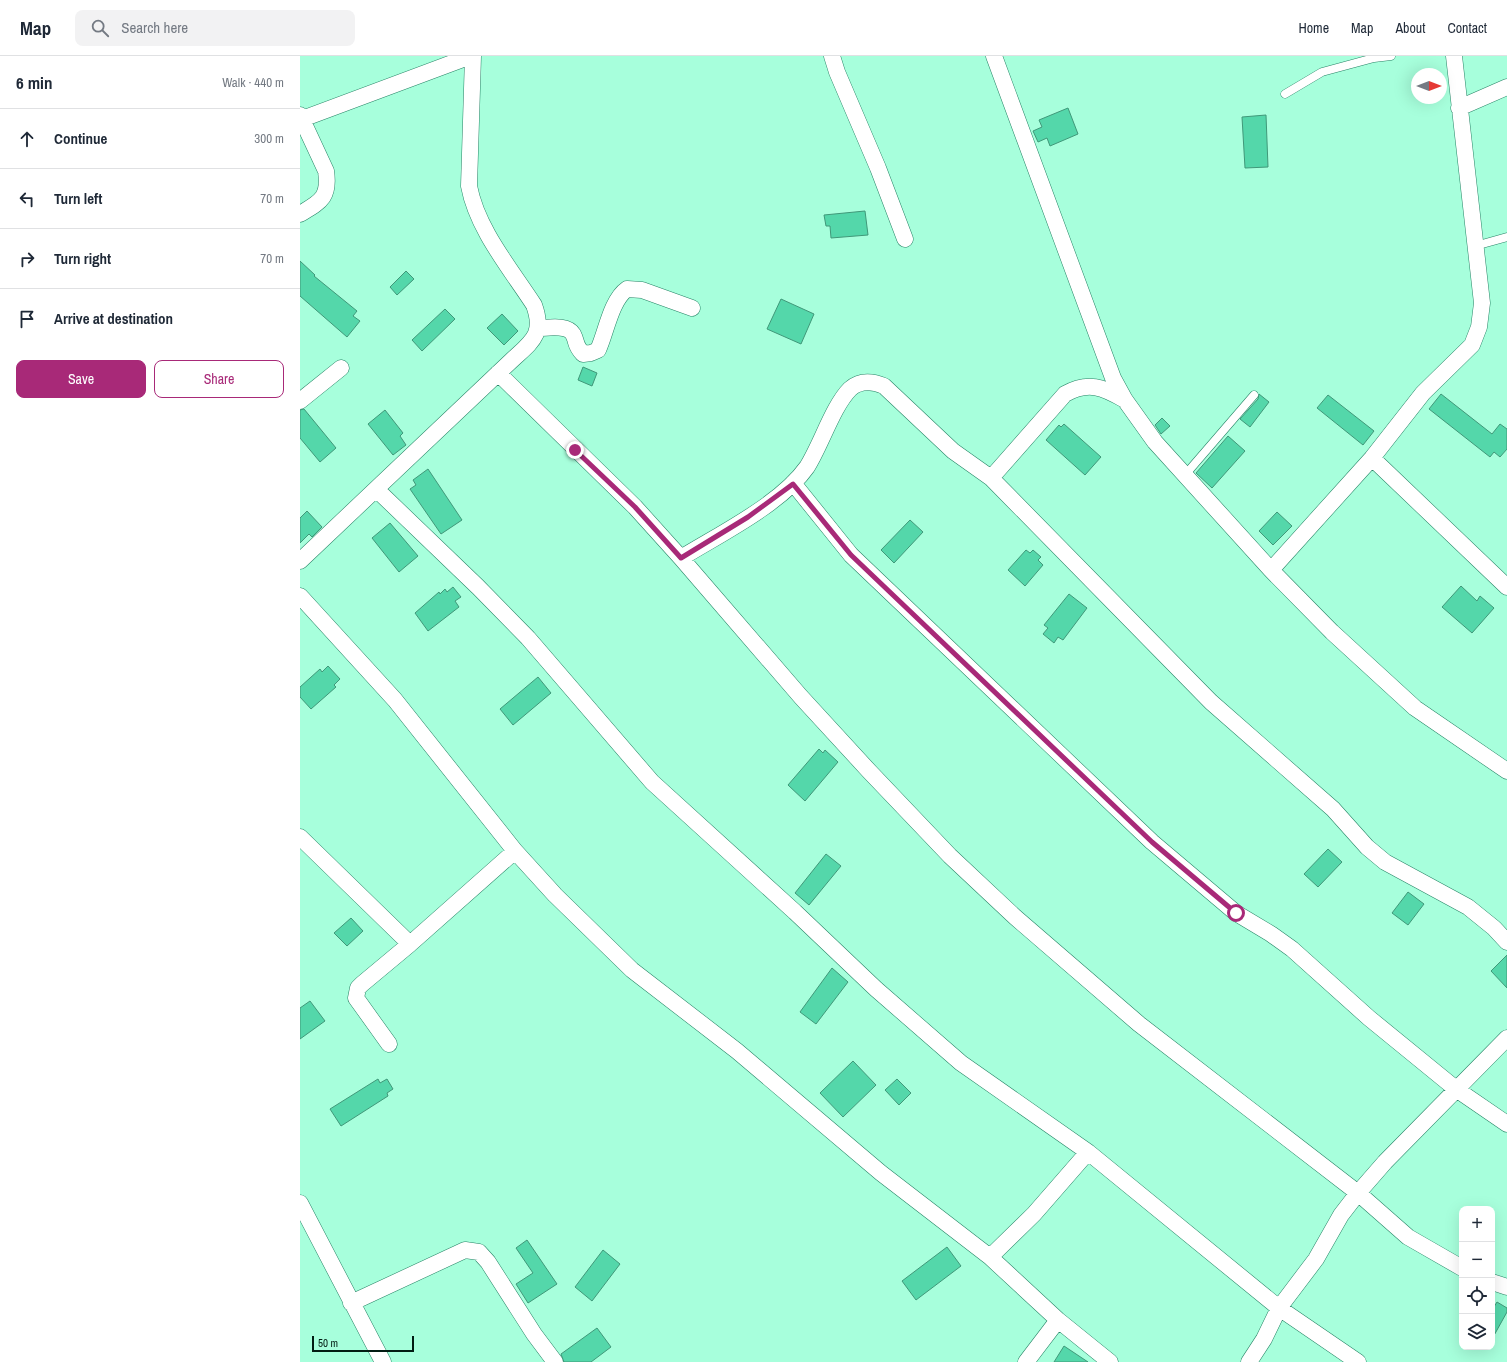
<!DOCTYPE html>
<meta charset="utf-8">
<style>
:root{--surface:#fff;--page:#f2f2f3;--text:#1f2937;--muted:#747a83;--line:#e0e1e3;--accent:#a82978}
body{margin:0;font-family:"Archivo Narrow",sans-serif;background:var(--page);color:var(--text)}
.controls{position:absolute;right:12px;bottom:12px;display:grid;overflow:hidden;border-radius:8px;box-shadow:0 4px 16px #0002}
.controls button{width:36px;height:36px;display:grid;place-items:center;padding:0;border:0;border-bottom:1px solid var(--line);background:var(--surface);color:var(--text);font:20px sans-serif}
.compass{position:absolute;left:1111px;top:12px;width:36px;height:36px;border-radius:50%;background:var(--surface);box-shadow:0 4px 16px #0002;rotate:90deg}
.scale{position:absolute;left:12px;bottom:10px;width:102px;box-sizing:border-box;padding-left:4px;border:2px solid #021c13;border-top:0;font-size:11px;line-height:14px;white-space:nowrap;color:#021c13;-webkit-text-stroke:3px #a7ffdc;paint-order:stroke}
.stop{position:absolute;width:12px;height:12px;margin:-9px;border:3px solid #a82978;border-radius:50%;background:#fff}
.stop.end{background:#a82978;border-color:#fff;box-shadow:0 1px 4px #0008}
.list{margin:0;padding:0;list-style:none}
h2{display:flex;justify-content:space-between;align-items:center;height:52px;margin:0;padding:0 16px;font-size:17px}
h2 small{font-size:13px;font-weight:400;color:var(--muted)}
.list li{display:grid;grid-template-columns:26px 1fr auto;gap:12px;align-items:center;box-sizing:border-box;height:60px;padding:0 16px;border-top:1px solid var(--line)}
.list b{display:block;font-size:15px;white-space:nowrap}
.list em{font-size:13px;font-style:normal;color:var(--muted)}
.actions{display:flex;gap:8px;padding:12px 16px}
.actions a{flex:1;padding:9px 0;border:1px solid var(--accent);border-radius:8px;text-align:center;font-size:14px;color:var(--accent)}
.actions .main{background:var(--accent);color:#fff}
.icon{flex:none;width:22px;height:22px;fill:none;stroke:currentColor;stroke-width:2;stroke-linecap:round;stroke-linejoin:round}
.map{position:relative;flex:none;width:1207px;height:1306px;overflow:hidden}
header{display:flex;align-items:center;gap:24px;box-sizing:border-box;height:56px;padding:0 20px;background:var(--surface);border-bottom:1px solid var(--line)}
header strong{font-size:19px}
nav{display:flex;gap:22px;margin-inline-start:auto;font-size:14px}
.search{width:280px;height:36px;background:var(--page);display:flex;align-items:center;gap:10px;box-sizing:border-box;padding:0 14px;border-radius:8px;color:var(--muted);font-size:15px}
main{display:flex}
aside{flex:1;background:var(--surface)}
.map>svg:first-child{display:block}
</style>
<header>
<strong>Map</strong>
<div class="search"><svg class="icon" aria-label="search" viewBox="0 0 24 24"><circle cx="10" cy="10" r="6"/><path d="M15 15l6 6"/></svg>Search here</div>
<nav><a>Home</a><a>Map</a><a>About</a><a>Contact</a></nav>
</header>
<main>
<aside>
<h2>6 min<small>Walk · 440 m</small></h2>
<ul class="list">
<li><svg class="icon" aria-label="ahead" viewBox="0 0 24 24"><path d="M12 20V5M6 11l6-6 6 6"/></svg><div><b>Continue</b></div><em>300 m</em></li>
<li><svg class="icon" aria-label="left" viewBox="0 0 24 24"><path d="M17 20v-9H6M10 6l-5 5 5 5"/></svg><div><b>Turn left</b></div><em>70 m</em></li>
<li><svg class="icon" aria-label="right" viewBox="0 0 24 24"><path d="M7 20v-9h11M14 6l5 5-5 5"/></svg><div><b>Turn right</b></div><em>70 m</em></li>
<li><svg class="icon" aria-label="arrive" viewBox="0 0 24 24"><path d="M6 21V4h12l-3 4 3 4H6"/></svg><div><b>Arrive at destination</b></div></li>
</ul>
<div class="actions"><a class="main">Save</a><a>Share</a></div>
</aside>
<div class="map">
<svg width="1207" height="1306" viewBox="0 0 1207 1306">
<rect width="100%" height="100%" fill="#a7ffdc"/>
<path fill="#54d7aa" stroke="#409879" d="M 768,52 L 778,78 L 750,90 L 747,82 L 738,86 L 733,75 L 742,71 L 739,64 Z
M 966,59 L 968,111 L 945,112 L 942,61 Z
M 565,155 L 568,179 L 531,182 L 530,170 L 526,170 L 524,159 Z
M 0,205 L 15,219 L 14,220 L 57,255 L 53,260 L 60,265 L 47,281 L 0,240 Z
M 106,215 L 114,223 L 97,239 L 90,231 Z
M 481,243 L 514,258 L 501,288 L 467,273 Z
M 145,253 L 155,263 L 122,295 L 112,284 Z
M 202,258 L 218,275 L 204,289 L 187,272 Z
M 283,311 L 297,317 L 292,330 L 278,324 Z
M 959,338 L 969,346 L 950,371 L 940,363 L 958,343 Z
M 1141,338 L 1192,378 L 1200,368 L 1207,373 L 1207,393 L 1200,401 L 1194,396 L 1190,401 L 1129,353 Z
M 1028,339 L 1074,375 L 1063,389 L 1017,352 Z
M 4,353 L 36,392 L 20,406 L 0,382 L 0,354 Z
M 85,354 L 103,377 L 100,380 L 106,389 L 93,399 L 68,368 Z
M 862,362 L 870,370 L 861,378 L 855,369 Z
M 764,368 L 801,401 L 785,419 L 746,384 L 759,369 L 761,371 Z
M 928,380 L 945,395 L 912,432 L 896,417 Z
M 128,413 L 162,464 L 141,478 L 110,433 L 116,429 L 113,424 Z
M 7,455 L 22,471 L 12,481 L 9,478 L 0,487 L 0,462 Z
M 977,456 L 992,470 L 973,489 L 959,475 Z
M 610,464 L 623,476 L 594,507 L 581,494 Z
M 90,467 L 118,500 L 99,516 L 72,482 Z
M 726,494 L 730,497 L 733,494 L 741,501 L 738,504 L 743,509 L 725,530 L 708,514 Z
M 1161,530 L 1177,545 L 1180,540 L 1194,552 L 1172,577 L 1142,551 Z
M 153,531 L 161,541 L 155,545 L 159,551 L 128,575 L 115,557 L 139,536 L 140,538 L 145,533 L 147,536 Z
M 769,538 L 787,552 L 763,584 L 758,581 L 754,587 L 743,578 L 748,572 L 744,569 Z
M 28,610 L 40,623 L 34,629 L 36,631 L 11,653 L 0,641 L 0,631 L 20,613 L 22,616 Z
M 238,621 L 251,637 L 213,669 L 200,653 Z
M 519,693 L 523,697 L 525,694 L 538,706 L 505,745 L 488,729 Z
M 1028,793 L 1042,806 L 1018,831 L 1004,818 Z
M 526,798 L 541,810 L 509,849 L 495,837 Z
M 1108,836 L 1124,848 L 1108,869 L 1092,857 Z
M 51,862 L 63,875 L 47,890 L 34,877 Z
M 1207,899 L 1207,932 L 1191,915 Z
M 532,912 L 548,926 L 516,968 L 500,956 Z
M 10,945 L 25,965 L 0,983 L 0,952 Z
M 553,1005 L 576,1029 L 543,1061 L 520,1037 Z
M 78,1023 L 80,1027 L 87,1023 L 93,1033 L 87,1037 L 88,1040 L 41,1070 L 30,1053 Z
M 597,1023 L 611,1037 L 599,1049 L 585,1034 Z
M 227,1184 L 257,1228 L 228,1247 L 216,1228 L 233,1217 L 216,1192 Z
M 647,1191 L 661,1210 L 616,1244 L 602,1225 Z
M 303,1194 L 320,1208 L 292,1245 L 275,1231 Z
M 1197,1246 L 1207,1252 L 1207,1256 L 1192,1283 L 1192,1254 Z
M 297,1272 L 311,1291 L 291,1306 L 264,1306 L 261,1298 Z
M 764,1290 L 788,1306 L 754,1306 Z"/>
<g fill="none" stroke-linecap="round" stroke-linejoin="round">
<defs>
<path id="service" d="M 985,38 L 1022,16 L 1074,2 L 1091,0
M 1175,190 L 1207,181
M 885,419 L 954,339"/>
<path id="minor" d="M 532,0 L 537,16 L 578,112 L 605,183
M 694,0 L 813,322 L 825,344 L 855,386 L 971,514
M 1154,0 L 1182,247 L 1179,271 L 1172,289 L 1123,337 L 1072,402 L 971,514 L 1032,576 L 1115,652 L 1207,715
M 1159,52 L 1207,31
M 0,59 L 26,115 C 30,142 20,146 0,158
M 2,63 L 171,0
M 239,272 C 248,272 267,268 273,278 C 278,288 274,288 283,298 L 291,297 L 298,294 C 306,277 311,244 327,233 L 342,234 L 392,252
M 198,317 L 335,451 L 381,502 L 501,641 L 569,715 L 650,800 L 715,861 L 839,968 L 1058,1137 L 1108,1181 L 1162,1212
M 825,344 C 803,331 788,325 765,338 L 691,422 L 911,646 L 1033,753 L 1067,791 L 1085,806 L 1168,851 L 1194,872 L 1207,886
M 0,345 L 41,312
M 1072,402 L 1207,531
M 493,427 L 551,499 L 852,786 L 936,857 L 971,878 L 992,893 L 1069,962 L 1156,1033 L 1207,1068
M 76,433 L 178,531 L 228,582 L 352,726 L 495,856 L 576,933 L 661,1007 L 788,1096 L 979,1252 L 1058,1306
M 381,502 C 420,478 481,448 507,411 C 521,389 533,350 550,333 C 560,324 572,325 584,330 L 653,395 L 691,422
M 0,505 L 211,305 C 231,286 245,279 234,249 C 210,212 177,173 169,130 L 173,0
M 0,540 L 95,644 L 215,795 L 255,839 L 332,914 L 437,995 L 581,1117 L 690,1201 L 758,1264 L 810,1306
M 0,781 L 110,888 L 215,795
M 89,988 L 56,942 L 58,932 L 62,928 L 110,888
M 0,1147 L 83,1306
M 690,1201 L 734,1158 L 788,1096
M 1192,1226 L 1207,1231
M 51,1247 L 165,1194 L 179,1196 L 188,1206 L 234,1278 L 255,1306
M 726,1306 L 758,1264
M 949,1306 L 964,1283 L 979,1252 L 1016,1203 L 1041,1159 L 1058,1137 L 1085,1106 L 1207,982"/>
</defs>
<use href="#service" stroke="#278466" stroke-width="9"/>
<use href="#minor" stroke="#278466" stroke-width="17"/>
<use href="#service" stroke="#fff" stroke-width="8"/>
<use href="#minor" stroke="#fff" stroke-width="16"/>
</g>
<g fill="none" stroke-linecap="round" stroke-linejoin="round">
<path stroke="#a82978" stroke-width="5" d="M 275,394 L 335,451 L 381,502 L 448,461 L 493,428 L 551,499 L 852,786 L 936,857"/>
</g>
</svg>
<div class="controls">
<button>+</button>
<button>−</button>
<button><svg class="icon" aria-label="locate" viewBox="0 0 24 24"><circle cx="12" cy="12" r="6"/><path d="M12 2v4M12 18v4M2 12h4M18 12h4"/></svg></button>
<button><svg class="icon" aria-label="layers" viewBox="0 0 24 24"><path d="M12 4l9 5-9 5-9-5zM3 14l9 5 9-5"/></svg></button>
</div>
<svg class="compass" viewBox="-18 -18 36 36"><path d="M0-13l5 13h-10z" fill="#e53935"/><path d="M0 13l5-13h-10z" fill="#747a83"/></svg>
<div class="scale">50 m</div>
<div class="stop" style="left:936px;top:857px"></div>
<div class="stop end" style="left:275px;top:394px"></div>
</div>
</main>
